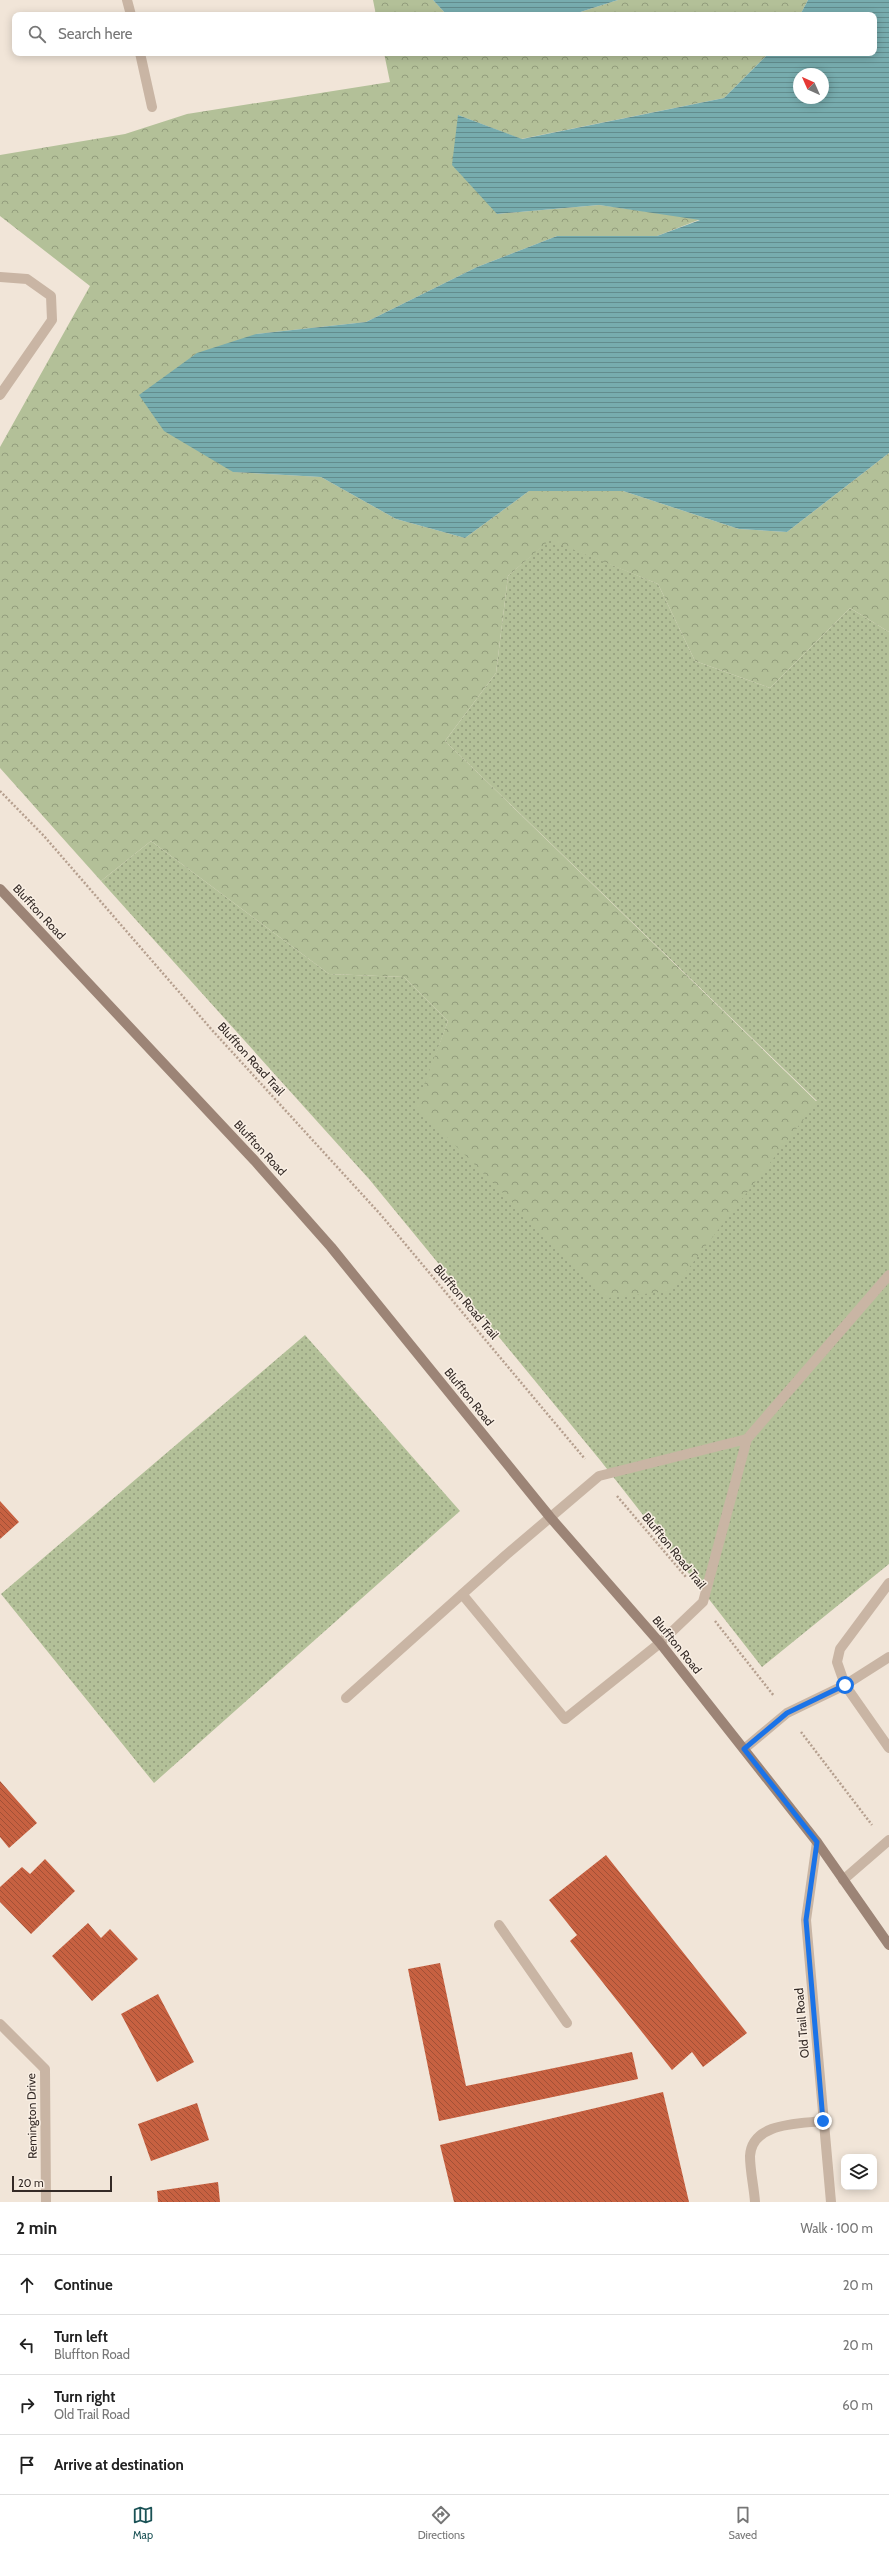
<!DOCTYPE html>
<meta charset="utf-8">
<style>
:root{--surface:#fff;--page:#f2f2f2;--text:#222;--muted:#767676;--line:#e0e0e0;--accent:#1b5256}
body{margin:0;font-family:Cabin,sans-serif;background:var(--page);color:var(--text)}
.controls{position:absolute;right:12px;bottom:12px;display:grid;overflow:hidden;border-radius:8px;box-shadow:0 2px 10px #0003}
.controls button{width:36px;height:36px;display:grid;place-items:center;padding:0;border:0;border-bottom:1px solid var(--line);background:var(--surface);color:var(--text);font:20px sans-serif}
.compass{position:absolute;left:793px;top:68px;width:36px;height:36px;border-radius:50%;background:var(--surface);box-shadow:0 2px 10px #0003;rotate:315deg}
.scale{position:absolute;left:12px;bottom:10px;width:100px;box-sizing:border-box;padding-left:4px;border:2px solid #342a26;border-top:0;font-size:11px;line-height:14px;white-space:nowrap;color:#342a26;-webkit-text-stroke:3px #f9efe4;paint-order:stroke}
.stop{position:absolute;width:12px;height:12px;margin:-9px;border:3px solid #1a73e8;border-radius:50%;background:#fff}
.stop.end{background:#1a73e8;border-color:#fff;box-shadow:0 1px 4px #0008}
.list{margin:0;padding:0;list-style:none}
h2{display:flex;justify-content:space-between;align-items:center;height:52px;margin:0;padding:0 16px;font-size:17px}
h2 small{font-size:13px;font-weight:400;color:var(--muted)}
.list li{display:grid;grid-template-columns:26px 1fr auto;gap:12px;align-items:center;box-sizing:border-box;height:60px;padding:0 16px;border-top:1px solid var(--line)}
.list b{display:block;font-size:15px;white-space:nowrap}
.list p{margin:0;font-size:13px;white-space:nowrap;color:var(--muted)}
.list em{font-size:13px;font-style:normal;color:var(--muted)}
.icon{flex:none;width:22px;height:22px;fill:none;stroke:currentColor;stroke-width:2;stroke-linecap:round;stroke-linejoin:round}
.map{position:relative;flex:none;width:889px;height:2202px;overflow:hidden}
.search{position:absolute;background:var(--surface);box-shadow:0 2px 10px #0003;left:12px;right:12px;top:12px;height:44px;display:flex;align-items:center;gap:10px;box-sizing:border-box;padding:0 14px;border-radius:8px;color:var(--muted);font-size:15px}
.sheet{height:292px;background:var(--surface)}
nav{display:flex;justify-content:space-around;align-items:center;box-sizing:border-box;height:56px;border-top:1px solid var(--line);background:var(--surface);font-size:11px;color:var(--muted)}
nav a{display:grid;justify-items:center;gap:2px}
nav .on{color:var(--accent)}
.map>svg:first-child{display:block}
</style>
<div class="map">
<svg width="889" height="2202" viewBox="0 0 889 2202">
<defs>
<pattern id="grass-dots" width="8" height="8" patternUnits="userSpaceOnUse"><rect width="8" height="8" fill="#b3c098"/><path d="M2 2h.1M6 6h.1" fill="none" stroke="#929c7c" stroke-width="1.8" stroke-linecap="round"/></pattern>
<pattern id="forest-crowns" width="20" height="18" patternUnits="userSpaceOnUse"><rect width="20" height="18" fill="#b3c098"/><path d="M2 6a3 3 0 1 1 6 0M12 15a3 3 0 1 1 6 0" fill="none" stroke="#929c7c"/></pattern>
<pattern id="water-rules" width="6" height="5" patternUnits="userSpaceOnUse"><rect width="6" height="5" fill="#77acae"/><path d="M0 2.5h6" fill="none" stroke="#628c8d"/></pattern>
<pattern id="building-back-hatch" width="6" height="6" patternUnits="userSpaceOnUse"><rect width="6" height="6" fill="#c76141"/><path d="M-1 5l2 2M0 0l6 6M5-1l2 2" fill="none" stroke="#a25036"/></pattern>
</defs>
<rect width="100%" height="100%" fill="#f1e5d8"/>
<path fill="url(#grass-dots)" d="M 550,539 L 658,584 L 695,661 L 770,688 L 850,608 L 889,632 L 889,1564 L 762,1667 L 600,1460 L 369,1179 L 101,881 L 151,841 L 329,974 L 404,977 L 448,1021 L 417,1107 L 817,1101 L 445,741 L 496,673 L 508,576 Z
M 305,1335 L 460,1511 L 154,1783 L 1,1594 Z"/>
<path fill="url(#forest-crowns)" d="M 373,0 L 433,0 L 447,15 L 376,15 Z
M 618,0 L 808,0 L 800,15 L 571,15 Z
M 384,53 L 769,53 L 724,98 L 521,139 L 458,115 L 497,214 L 599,205 L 701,219 L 657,236 L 557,236 L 477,267 L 366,322 L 256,334 L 233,472 L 321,477 L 396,519 L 465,538 L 529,491 L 623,491 L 739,529 L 787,532 L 889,453 L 889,632 L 850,608 L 770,688 L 695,661 L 658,584 L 550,540 L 508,576 L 496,673 L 445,741 L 817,1102 L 671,1291 L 608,1298 L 416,1106 L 448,1021 L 404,977 L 329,974 L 151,841 L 101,881 L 0,768 L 0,447 L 90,286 L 0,216 L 0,155 L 125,134 L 187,114 L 390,82 Z"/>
<path fill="url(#water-rules)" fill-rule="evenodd" d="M 433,0 L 618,0 L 571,15 L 447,15 Z
M 808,0 L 889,0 L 889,453 L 787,532 L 739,529 L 623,491 L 529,491 L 465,538 L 396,519 L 321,477 L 233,472 L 164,431 L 139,395 L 197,353 L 256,334 L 366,322 L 477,267 L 557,236 L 657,236 L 700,220 L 599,205 L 497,214 L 452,165 L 458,115 L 522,139 L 724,98 L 769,53 L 874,53 L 874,15 L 800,15 ZM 799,74 L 823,74 L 823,98 L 799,98 Z"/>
<path fill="url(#building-back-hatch)" d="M 0,1501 L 19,1522 L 0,1539 Z
M 0,1781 L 37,1823 L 9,1848 L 0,1837 Z
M 606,1855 L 747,2033 L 703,2067 L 692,2052 L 672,2070 L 570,1941 L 577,1935 L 549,1900 Z
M 45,1859 L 75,1891 L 31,1934 L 0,1902 L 0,1887 L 22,1867 L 30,1874 Z
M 88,1923 L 101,1938 L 110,1929 L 138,1959 L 92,2001 L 52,1956 Z
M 440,1963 L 466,2086 L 632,2052 L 638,2079 L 439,2121 L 408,1969 Z
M 158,1994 L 194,2062 L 157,2082 L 121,2014 Z
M 663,2092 L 689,2202 L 454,2202 L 440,2145 Z
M 197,2103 L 209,2140 L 151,2161 L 138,2124 Z
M 218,2182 L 220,2202 L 158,2202 L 157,2191 Z"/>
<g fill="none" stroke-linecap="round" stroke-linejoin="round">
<path stroke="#b59f8e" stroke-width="2.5" stroke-dasharray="2 2" stroke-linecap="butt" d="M 0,791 L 44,836 L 212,1030 L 381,1215 L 585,1459
M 617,1496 L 686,1577
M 715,1621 L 774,1696
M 801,1732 L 872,1825"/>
<path stroke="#c9b5a4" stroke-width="10" d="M 0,277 L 27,279 L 51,296 L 52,320 L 0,395
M 889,1583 L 840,1649 L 837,1662 L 845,1685 L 889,1748
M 462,1594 L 565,1719 L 660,1643 L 703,1602 L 747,1439
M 346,1698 L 506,1555 L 599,1476 L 747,1439 L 889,1275
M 744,1749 L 787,1713 L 845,1685 L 889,1657
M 817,1842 L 806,1920 L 831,2202
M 843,1880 L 889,1840
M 499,1925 L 567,2023
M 755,2202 C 754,2187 750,2171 750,2156 C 752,2122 799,2124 823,2121"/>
<path stroke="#c9b5a4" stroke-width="10" d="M 127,0 L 131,15
M 140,53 L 152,107
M 0,2024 L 45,2069 L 46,2202"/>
<path stroke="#9c8476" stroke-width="10" d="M 0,889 L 255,1161 L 331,1247 L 550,1517 L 660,1643 L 817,1842 L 889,1945"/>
</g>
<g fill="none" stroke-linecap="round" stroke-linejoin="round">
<path stroke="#1a73e8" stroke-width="5" d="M 823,2121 L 806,1920 L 817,1842 L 744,1749 L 787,1713 L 845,1685"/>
</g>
<g text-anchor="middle" stroke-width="3" stroke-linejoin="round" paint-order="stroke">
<g font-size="12" fill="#342a26" stroke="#f9efe4">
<text transform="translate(39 912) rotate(47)" y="4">Bluffton Road</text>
<text transform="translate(251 1059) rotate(48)" y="4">Bluffton Road Trail</text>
<text transform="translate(260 1148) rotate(47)" y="4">Bluffton Road</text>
<text transform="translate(466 1302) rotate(50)" y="4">Bluffton Road Trail</text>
<text transform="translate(469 1397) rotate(51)" y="4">Bluffton Road</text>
<text transform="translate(674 1551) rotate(51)" y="4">Bluffton Road Trail</text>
<text transform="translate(677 1645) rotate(51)" y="4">Bluffton Road</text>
<text transform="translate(802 2023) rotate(-95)" y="4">Old Trail Road</text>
<text transform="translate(32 2116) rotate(-91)" y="4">Remington Drive</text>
</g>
</g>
</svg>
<div class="controls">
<button><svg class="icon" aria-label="layers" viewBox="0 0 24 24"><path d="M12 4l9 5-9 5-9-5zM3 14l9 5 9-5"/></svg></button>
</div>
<svg class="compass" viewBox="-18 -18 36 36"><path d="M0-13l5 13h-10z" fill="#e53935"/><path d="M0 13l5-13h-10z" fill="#767676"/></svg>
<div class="scale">20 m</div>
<div class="stop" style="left:845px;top:1685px"></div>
<div class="stop end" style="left:823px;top:2121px"></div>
<div class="search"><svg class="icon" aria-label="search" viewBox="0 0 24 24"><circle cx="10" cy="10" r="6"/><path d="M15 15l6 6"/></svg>Search here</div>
</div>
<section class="sheet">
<h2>2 min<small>Walk · 100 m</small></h2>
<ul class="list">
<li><svg class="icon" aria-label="ahead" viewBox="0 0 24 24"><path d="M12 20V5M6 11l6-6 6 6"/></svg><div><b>Continue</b></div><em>20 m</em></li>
<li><svg class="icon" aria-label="left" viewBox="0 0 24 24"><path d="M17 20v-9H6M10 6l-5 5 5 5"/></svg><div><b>Turn left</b><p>Bluffton Road</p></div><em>20 m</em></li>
<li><svg class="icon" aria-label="right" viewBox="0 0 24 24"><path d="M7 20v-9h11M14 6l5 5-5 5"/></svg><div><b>Turn right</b><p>Old Trail Road</p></div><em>60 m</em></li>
<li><svg class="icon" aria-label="arrive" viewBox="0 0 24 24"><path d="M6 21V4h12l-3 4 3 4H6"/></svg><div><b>Arrive at destination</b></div></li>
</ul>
</section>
<nav>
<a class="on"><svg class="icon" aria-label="map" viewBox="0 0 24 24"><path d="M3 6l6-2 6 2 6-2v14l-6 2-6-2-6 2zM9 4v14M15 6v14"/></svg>Map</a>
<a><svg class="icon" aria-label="directions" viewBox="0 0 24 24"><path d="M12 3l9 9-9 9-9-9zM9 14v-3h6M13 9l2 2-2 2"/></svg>Directions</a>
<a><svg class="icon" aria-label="saved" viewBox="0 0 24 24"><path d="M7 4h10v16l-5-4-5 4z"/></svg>Saved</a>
</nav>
